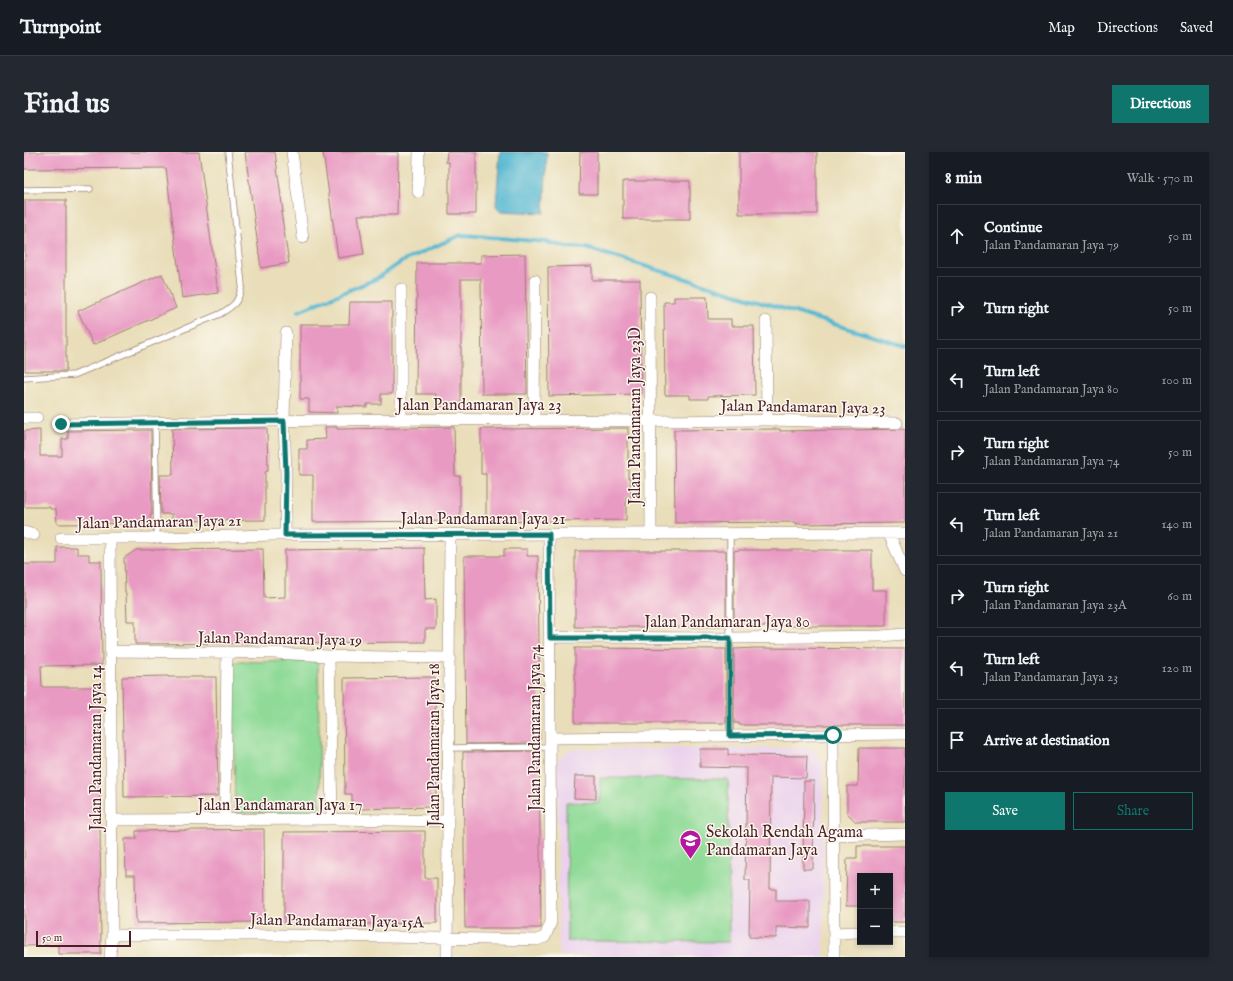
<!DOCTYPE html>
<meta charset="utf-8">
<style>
:root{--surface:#171b24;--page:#242831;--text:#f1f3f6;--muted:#9ea1a6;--line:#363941;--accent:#0f766e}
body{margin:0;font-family:"IM FELL English",serif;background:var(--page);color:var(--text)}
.controls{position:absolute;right:12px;bottom:12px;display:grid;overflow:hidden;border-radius:0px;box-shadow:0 2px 6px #0003}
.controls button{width:36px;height:36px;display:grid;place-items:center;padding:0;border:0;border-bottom:1px solid var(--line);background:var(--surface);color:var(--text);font:20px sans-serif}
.scale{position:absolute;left:12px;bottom:10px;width:95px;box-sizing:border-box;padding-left:4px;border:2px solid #4a1f2b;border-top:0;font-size:11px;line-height:14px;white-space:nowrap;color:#4a1f2b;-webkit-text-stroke:3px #fbf7ec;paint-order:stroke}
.stop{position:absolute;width:12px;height:12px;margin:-9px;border:3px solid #0f766e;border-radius:50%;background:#fff}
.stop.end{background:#0f766e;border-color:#fff;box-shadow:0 1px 4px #0008}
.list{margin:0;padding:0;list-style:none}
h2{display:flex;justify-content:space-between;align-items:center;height:52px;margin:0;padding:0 16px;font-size:17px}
h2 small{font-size:13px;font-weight:400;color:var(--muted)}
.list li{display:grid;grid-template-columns:26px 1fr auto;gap:12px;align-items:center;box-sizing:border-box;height:64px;margin:0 8px 8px;padding:0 8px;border:1px solid var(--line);border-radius:0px}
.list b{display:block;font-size:15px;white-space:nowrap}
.list p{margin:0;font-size:13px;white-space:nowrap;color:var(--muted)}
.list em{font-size:13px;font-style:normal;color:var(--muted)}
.actions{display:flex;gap:8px;padding:12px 16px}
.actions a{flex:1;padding:9px 0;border:1px solid var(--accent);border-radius:0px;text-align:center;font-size:14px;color:var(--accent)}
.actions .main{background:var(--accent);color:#fff}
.icon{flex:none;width:22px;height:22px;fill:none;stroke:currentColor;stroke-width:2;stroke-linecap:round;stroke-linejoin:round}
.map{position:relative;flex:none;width:881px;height:805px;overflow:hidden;border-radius:0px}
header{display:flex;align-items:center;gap:24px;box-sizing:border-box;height:56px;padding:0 20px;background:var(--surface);border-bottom:1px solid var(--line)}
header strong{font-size:19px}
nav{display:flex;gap:22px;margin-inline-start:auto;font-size:14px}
.intro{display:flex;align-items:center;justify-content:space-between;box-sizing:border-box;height:96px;padding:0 24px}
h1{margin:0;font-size:28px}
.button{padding:10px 18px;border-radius:0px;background:var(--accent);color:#fff;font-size:14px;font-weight:700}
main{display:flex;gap:24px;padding:0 24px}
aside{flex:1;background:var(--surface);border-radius:0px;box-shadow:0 2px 6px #0003}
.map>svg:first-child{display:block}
</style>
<header>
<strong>Turnpoint</strong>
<nav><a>Map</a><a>Directions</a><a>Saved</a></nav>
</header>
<div class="intro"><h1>Find us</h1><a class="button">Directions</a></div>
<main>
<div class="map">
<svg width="881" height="805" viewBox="0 0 881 805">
<rect width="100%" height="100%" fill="#fbf7ec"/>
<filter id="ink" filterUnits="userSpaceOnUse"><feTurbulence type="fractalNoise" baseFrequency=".025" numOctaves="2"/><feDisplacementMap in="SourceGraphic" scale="8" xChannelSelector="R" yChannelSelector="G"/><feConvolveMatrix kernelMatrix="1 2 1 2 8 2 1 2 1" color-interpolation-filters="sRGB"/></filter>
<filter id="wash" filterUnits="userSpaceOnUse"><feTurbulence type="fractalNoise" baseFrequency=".012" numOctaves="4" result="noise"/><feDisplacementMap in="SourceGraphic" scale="16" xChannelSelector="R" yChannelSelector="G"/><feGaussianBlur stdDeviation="0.9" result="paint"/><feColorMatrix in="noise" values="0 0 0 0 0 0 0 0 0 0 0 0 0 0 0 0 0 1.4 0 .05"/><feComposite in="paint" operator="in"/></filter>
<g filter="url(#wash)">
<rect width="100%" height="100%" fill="#e9deb9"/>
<path fill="#ead1ed" d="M 788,596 L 799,611 L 800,805 L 535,804 L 533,609 L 546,597 Z"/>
<path fill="#8fda97" stroke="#6c7c61" d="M 294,509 L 296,660 L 211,661 L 209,510 Z
M 576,626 L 704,627 L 705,790 L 543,789 L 542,650 L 576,651 Z"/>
<path fill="#52b7d1" stroke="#4e6b7e" d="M 476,0 L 523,0 L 520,61 L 475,59 L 472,53 Z"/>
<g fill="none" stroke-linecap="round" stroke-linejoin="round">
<path stroke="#52b7d1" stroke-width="4" d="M 275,159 L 352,127 L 377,110 L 434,84 L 441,83 L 522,90 L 543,95 L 562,96 L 881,194"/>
</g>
<g id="blocks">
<path fill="#e99ac3" d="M 0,0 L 175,0 L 194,141 L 158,146 L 142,16 L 0,17 Z
M 221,0 L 251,0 L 259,60 L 257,60 L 265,111 L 237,116 Z
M 299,0 L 374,0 L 373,63 L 334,63 L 340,102 L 314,106 Z
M 423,0 L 452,0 L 452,62 L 425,62 L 425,10 L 422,10 Z
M 556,0 L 573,0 L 573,42 L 555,42 Z
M 715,0 L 793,0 L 793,62 L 715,62 Z
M 599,29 L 666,29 L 666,67 L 599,67 Z
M 1,48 L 42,48 L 42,219 L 1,219 Z
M 501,102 L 503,242 L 458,242 L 457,127 L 437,127 L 437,254 L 412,254 L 412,242 L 392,242 L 393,111 L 457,111 L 457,103 Z
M 568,114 L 568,128 L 616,128 L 617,242 L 525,244 L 524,115 Z
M 138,122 L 152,156 L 69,193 L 54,159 Z
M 650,145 L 683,145 L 684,167 L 707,167 L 707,174 L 730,174 L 731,243 L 684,244 L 684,247 L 666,247 L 666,243 L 641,243 L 640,150 L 650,150 Z
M 326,150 L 368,150 L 368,242 L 357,242 L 357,252 L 343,252 L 343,255 L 313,254 L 313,261 L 285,260 L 285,247 L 276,247 L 276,172 L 325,172 Z
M 301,275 L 313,275 L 313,277 L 430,275 L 431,324 L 436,324 L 436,369 L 289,370 L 289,323 L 275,323 L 275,297 L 283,297 L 283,288 L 302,287 Z
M 243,276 L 244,319 L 241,320 L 241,368 L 148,369 L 148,362 L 137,362 L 136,323 L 149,323 L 148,277 Z
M 604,276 L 604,326 L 606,326 L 607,345 L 602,345 L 602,368 L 462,370 L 462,322 L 457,322 L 457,277 Z
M 756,277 L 756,279 L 881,277 L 881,371 L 772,372 L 772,370 L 651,371 L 650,278 Z
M 16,278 L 16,304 L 38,304 L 38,287 L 44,287 L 44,279 L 127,278 L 128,363 L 126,363 L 127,371 L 33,372 L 32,357 L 26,357 L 26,355 L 0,355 L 0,279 Z
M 33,395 L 53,395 L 53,402 L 65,402 L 65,409 L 77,409 L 78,513 L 17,514 L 18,535 L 75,535 L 77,802 L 34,802 L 34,793 L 0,794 L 0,412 L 33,412 Z
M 400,396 L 401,448 L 412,447 L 412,477 L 401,477 L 401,490 L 111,492 L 111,469 L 103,469 L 102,441 L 101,441 L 100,406 L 112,398 L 239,397 L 240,446 L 261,445 L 261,398 Z
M 480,397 L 503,397 L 503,404 L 514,404 L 516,587 L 515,587 L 515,591 L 442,592 L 440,404 L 480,404 Z
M 715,398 L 848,398 L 848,438 L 862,438 L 862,474 L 710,474 L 710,399 Z
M 551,399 L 702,399 L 702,475 L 551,475 Z
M 551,496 L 702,497 L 702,571 L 551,571 Z
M 732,496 L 881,497 L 881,573 L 715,573 L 715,571 L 710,571 L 710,497 Z
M 144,524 L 144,525 L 192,525 L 194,644 L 100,645 L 98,525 Z
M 411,525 L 412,642 L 407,642 L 407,655 L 337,657 L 337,652 L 328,653 L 328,642 L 321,642 L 320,526 Z
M 835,596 L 881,596 L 881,670 L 832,670 L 823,661 L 823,634 L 834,634 Z
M 676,597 L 704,597 L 704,603 L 783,604 L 782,626 L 747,625 L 746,737 L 752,737 L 752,749 L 786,749 L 786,776 L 752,775 L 752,786 L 725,785 L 726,728 L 721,728 L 723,616 L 676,615 Z
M 515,599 L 517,776 L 441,776 L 439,600 Z
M 551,624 L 572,624 L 572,647 L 550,646 Z
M 780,629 L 790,629 L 789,717 L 779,717 Z
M 240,677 L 241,770 L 112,771 L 111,723 L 102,723 L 101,687 L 112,687 L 112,679 Z
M 401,679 L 401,726 L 413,726 L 413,771 L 260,773 L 260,680 Z
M 833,694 L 881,694 L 881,770 L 866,770 L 866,724 L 836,724 L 836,754 L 822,754 L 823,706 L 833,706 Z"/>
</g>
</g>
<g filter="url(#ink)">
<use href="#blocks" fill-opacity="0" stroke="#9a7e72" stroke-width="1"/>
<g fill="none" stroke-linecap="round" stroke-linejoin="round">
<defs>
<path id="service" d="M 0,38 L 66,37
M 0,226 L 50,223 L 196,162 C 211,153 214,151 218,133 L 204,0
M 131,270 L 133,386
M 706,584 L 706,381
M 425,596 L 525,595"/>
<path id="minor" d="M 268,0 L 279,86
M 394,40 L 395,0
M 626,145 L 627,382
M 742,169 L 743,268
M 0,266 L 13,266
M 377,267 L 377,137
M 510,269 L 511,128
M 37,272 L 377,267 L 626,269 L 743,268 L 873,271
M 0,380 L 10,383
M 865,382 L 881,419
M 261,383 L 262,321 L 260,269 L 262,181
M 37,386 L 133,386 L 251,383 L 881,381
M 526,485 L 706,486 L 857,484 L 881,482
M 87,499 L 249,501 L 305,504 L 426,506
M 305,504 L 308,667
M 809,583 L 810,805
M 526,586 L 881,582
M 201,667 L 203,500
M 88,668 L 308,667 L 424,669
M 810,684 L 881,682
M 866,780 L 881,780
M 810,781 L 836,780
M 88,783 L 254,783 L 513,788 L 521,785 L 527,770 L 525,382
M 86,805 L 88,783 L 86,386
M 423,805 L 426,382"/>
</defs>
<use href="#service" stroke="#9a7e72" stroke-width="7"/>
<use href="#minor" stroke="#9a7e72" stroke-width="12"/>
<use href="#service" stroke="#fff" stroke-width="5.5"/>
<use href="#minor" stroke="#fff" stroke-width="11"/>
</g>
</g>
<g fill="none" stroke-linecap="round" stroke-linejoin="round" filter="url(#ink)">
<path stroke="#0f766e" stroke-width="5" d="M 37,272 L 260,269 L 262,321 L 261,383 L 525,382 L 526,486 L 706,486 L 706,584 L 809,583"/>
</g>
<defs>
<symbol id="school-pin" viewBox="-11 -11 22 30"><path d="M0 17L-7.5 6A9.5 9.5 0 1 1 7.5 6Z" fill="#b5179e" stroke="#fbf7ec"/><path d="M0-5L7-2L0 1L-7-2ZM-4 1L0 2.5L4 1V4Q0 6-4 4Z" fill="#fff"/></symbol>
</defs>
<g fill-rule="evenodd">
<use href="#school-pin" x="654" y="676" width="25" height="34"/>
</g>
<g text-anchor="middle" stroke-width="3" stroke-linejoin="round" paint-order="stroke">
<g font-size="16" fill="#4a1f2b" stroke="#fbf7ec">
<text x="455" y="258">Jalan Pandamaran Jaya 23</text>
<text transform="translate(779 254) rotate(1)" y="6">Jalan Pandamaran Jaya 23</text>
<text transform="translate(610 264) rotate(-90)" y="6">Jalan Pandamaran Jaya 23D</text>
<text x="459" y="372">Jalan Pandamaran Jaya 21</text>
<text transform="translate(135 369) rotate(-1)" y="6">Jalan Pandamaran Jaya 21</text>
<text x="703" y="475">Jalan Pandamaran Jaya 80</text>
<text transform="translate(256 486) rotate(1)" y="6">Jalan Pandamaran Jaya 19</text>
<text transform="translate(510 576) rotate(-90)" y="6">Jalan Pandamaran Jaya 74</text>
<text transform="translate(409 593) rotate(-90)" y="6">Jalan Pandamaran Jaya 18</text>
<text transform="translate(71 596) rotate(-90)" y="6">Jalan Pandamaran Jaya 14</text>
<text x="256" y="658">Jalan Pandamaran Jaya 17</text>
<text transform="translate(313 768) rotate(1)" y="6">Jalan Pandamaran Jaya 15A</text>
</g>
<g font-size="16" fill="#4a1f2b" stroke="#fbf7ec" text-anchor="start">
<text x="682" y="685">Sekolah Rendah Agama<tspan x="682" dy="18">Pandamaran Jaya</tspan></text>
</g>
</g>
</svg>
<div class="controls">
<button>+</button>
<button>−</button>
</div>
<div class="scale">50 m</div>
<div class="stop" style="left:809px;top:583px"></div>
<div class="stop end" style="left:37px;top:272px"></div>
</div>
<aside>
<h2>8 min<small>Walk · 570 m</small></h2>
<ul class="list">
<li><svg class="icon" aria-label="ahead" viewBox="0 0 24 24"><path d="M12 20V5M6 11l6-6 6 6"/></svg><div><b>Continue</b><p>Jalan Pandamaran Jaya 79</p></div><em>50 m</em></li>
<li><svg class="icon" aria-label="right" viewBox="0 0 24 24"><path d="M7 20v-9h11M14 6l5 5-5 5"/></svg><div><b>Turn right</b></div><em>50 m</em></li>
<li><svg class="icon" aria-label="left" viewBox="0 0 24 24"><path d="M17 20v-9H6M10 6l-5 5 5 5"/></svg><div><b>Turn left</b><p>Jalan Pandamaran Jaya 80</p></div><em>100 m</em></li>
<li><svg class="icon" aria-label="right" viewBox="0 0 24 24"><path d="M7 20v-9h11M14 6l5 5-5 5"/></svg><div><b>Turn right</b><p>Jalan Pandamaran Jaya 74</p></div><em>50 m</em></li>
<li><svg class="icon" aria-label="left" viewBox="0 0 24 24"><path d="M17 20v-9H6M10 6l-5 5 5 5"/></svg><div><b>Turn left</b><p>Jalan Pandamaran Jaya 21</p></div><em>140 m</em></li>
<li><svg class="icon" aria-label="right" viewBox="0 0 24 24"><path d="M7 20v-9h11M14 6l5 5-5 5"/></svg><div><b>Turn right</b><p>Jalan Pandamaran Jaya 23A</p></div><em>60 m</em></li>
<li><svg class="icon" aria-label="left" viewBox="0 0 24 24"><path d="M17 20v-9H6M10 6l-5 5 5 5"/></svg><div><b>Turn left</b><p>Jalan Pandamaran Jaya 23</p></div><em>120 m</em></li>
<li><svg class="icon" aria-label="arrive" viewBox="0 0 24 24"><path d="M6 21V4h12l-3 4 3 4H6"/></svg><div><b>Arrive at destination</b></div></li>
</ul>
<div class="actions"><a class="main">Save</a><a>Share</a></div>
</aside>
</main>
